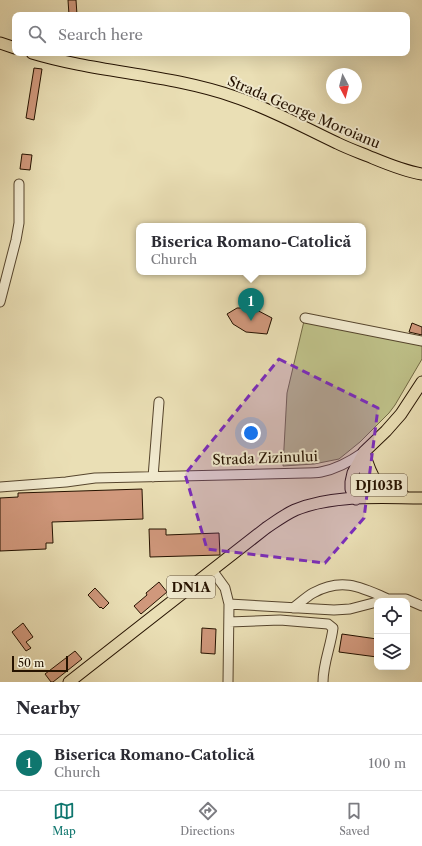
<!DOCTYPE html>
<meta charset="utf-8">
<style>
:root{--surface:#fff;--page:#f2f2f3;--text:#2b2b33;--muted:#7c7c81;--line:#e1e1e2;--accent:#0f766e}
body{margin:0;font-family:"Libre Caslon Text",serif;background:var(--page);color:var(--text)}
.controls{position:absolute;right:12px;bottom:12px;display:grid;overflow:hidden;border-radius:8px;box-shadow:0 4px 16px #0002}
.controls button{width:36px;height:36px;display:grid;place-items:center;padding:0;border:0;border-bottom:1px solid var(--line);background:var(--surface);color:var(--text);font:20px sans-serif}
.compass{position:absolute;left:326px;top:68px;width:36px;height:36px;border-radius:50%;background:var(--surface);box-shadow:0 4px 16px #0002;rotate:173deg}
.scale{position:absolute;left:12px;bottom:10px;width:56px;box-sizing:border-box;padding-left:4px;border:2px solid #251200;border-top:0;font-size:11px;line-height:14px;white-space:nowrap;color:#251200;-webkit-text-stroke:3px #f1eacf;paint-order:stroke}
.you{position:absolute;left:251px;top:433px;width:14px;height:14px;margin:-10px;border:3px solid #fff;border-radius:50%;background:#1a73e8;box-shadow:0 0 0 6px #1a73e833}
.badge{display:grid;place-items:center;width:26px;height:26px;border-radius:50%;background:var(--accent);color:#fff;font-size:13px;font-weight:700}
.pin{position:absolute;translate:-50% -33px;filter:drop-shadow(0 1px 2px #0008)}
.pin::after{content:'';position:absolute;top:21px;width:14px;height:12px;background:inherit;clip-path:polygon(0 0,100% 0,50% 100%)}
.popup{position:absolute;left:136px;top:223px;width:230px;height:52px;box-sizing:border-box;display:grid;place-content:center;border-radius:8px;background:var(--surface);filter:drop-shadow(0 1px 3px #0005);font-size:13px;white-space:nowrap;color:var(--muted)}
.popup b{font-size:15px;color:var(--text)}
.popup::after{content:'';position:absolute;left:50%;top:100%;margin-left:-8px;border:8px solid transparent;border-top-color:var(--surface)}
.list{margin:0;padding:0;list-style:none}
h2{display:flex;justify-content:space-between;align-items:center;height:52px;margin:0;padding:0 16px;font-size:17px}
h2 small{font-size:13px;font-weight:400;color:var(--muted)}
.list li{display:grid;grid-template-columns:26px 1fr auto;gap:12px;align-items:center;box-sizing:border-box;height:56px;padding:0 16px;border-top:1px solid var(--line)}
.list b{display:block;font-size:15px;white-space:nowrap}
.list p{margin:0;font-size:13px;white-space:nowrap;color:var(--muted)}
.list em{font-size:13px;font-style:normal;color:var(--muted)}
.icon{flex:none;width:22px;height:22px;fill:none;stroke:currentColor;stroke-width:2;stroke-linecap:round;stroke-linejoin:round}
.map{position:relative;flex:none;width:422px;height:682px;overflow:hidden}
.search{position:absolute;background:var(--surface);box-shadow:0 4px 16px #0002;left:12px;right:12px;top:12px;height:44px;display:flex;align-items:center;gap:10px;box-sizing:border-box;padding:0 14px;border-radius:8px;color:var(--muted);font-size:15px}
.sheet{height:108px;background:var(--surface)}
nav{display:flex;justify-content:space-around;align-items:center;box-sizing:border-box;height:56px;border-top:1px solid var(--line);background:var(--surface);font-size:11px;color:var(--muted)}
nav a{display:grid;justify-items:center;gap:2px}
nav .on{color:var(--accent)}
.map>svg:first-child{display:block}
</style>
<div class="map">
<svg width="422" height="682" viewBox="0 0 422 682">
<rect width="100%" height="100%" fill="#eadfb5"/>
<filter id="stains"><feTurbulence type="fractalNoise" baseFrequency=".005" numOctaves="4"/><feColorMatrix values="0 0 0 0 .2 0 0 0 0 .09 0 0 0 0 .02 0 0 0 .5 -.17"/></filter>
<radialGradient id="worn" r=".72"><stop offset=".6" stop-color="#630" stop-opacity="0"/><stop offset="1" stop-color="#630" stop-opacity=".3"/></radialGradient>
<path fill="#bec088" stroke="#726944" d="M 304,321 L 422,345 L 422,359 L 395,405 L 389,413 L 360,442 L 339,459 L 314,464 L 283,466 L 287,393 Z"/>
<path fill="#d0987c" stroke="#251200" d="M 68,0 L 76,0 L 77,15 L 69,15 Z
M 34,68 L 42,69 L 34,120 L 26,118 Z
M 22,154 L 32,155 L 30,170 L 20,169 Z
M 237,308 L 253,308 L 272,318 L 267,334 L 246,332 L 233,324 L 227,314 Z
M 412,323 L 422,327 L 422,335 L 409,332 Z
M 142,489 L 143,519 L 52,522 L 53,543 L 46,543 L 46,549 L 0,551 L 0,498 L 18,497 L 18,493 Z
M 149,529 L 166,529 L 166,535 L 219,533 L 220,555 L 150,557 Z
M 159,582 L 167,592 L 141,614 L 134,606 L 147,595 L 146,593 Z
M 95,588 L 109,603 L 103,609 L 101,607 L 100,608 L 88,595 Z
M 23,623 L 33,637 L 26,642 L 31,648 L 26,651 L 12,632 Z
M 202,628 L 216,629 L 215,654 L 201,653 Z
M 342,634 L 377,639 L 377,657 L 339,652 Z
M 75,651 L 82,659 L 53,682 L 51,682 L 45,674 Z"/>
<g fill="none" stroke-linecap="round" stroke-linejoin="round">
<defs>
<path id="minor" d="M 0,302 L 16,240 L 19,223 L 19,184
M 305,318 L 422,341
M 153,477 L 159,402
M 0,487 L 66,482 L 95,478 L 305,473 C 311,473 316,473 321,472 C 337,469 351,461 364,452
M 212,570 L 225,588 L 229,604 L 228,682
M 383,600 L 388,599 L 406,599 L 422,606
M 229,604 L 334,610 L 350,609 L 377,602
M 293,608 C 300,603 306,597 313,593 C 342,577 361,587 388,599
M 229,622 L 280,620 L 328,624 L 333,628 C 331,646 323,663 323,682"/>
<path id="major" d="M 0,43 L 15,48
M 32,53 C 98,73 169,74 235,97 C 271,109 303,127 337,143 C 347,148 358,152 368,156 C 385,163 403,171 422,174
M 364,452 C 372,480 376,487 404,496
M 356,499 L 351,489 L 351,482 L 353,473 L 356,467 L 364,452 L 386,431 L 401,414 L 422,382
M 356,499 C 365,486 366,480 365,465
M 69,682 L 266,528 C 275,522 284,515 295,510 C 333,494 381,498 422,498"/>
</defs>
<use href="#minor" stroke="#56452d" stroke-width="11"/>
<use href="#major" stroke="#251200" stroke-width="13"/>
<use href="#minor" stroke="#f1eacf" stroke-width="9"/>
<use href="#major" stroke="#eadfb5" stroke-width="11"/>
</g>
<path fill="#7b2cbf" fill-opacity="0.2" stroke="#7b2cbf" stroke-width="3" stroke-dasharray="8 5" stroke-linejoin="round" d="M 279,359 L 378,408 L 364,518 L 325,563 L 207,549 L 185,474 Z"/>
<g text-anchor="middle" stroke-width="4" stroke-linejoin="round" paint-order="stroke">
<g fill="#f1eacf" stroke="#62533e" stroke-width="1">
<rect x="351" y="474" width="56" height="22" rx="3"/>
<rect x="167" y="576" width="48" height="22" rx="3"/>
</g>
<g font-size="13" font-weight="bold" fill="#251200">
<text x="379" y="490">DJ103B</text>
<text x="191" y="592">DN1A</text>
</g>
<g font-size="14" fill="#251200" stroke="#f1eacf">
<text transform="translate(304 112) rotate(23)" y="5">Strada George Moroianu</text>
<text transform="translate(265 458) rotate(-2)" y="5">Strada Zizinului</text>
</g>
</g>
<rect width="100%" height="100%" filter="url(#stains)"/>
<rect width="100%" height="100%" fill="url(#worn)"/>
</svg>
<div class="controls">
<button><svg class="icon" aria-label="locate" viewBox="0 0 24 24"><circle cx="12" cy="12" r="6"/><path d="M12 2v4M12 18v4M2 12h4M18 12h4"/></svg></button>
<button><svg class="icon" aria-label="layers" viewBox="0 0 24 24"><path d="M12 4l9 5-9 5-9-5zM3 14l9 5 9-5"/></svg></button>
</div>
<svg class="compass" viewBox="-18 -18 36 36"><path d="M0-13l5 13h-10z" fill="#e53935"/><path d="M0 13l5-13h-10z" fill="#7c7c81"/></svg>
<div class="scale">50 m</div>
<div class="you"></div>
<div class="pin badge" style="left:251px;top:321px">1</div>
<div class="popup"><b>Biserica Romano-Catolică</b>Church</div>
<div class="search"><svg class="icon" aria-label="search" viewBox="0 0 24 24"><circle cx="10" cy="10" r="6"/><path d="M15 15l6 6"/></svg>Search here</div>
</div>
<section class="sheet">
<h2>Nearby<small></small></h2>
<ul class="list">
<li><span class="badge">1</span><div><b>Biserica Romano-Catolică</b><p>Church</p></div><em>100 m</em></li>
</ul>
</section>
<nav>
<a class="on"><svg class="icon" aria-label="map" viewBox="0 0 24 24"><path d="M3 6l6-2 6 2 6-2v14l-6 2-6-2-6 2zM9 4v14M15 6v14"/></svg>Map</a>
<a><svg class="icon" aria-label="directions" viewBox="0 0 24 24"><path d="M12 3l9 9-9 9-9-9zM9 14v-3h6M13 9l2 2-2 2"/></svg>Directions</a>
<a><svg class="icon" aria-label="saved" viewBox="0 0 24 24"><path d="M7 4h10v16l-5-4-5 4z"/></svg>Saved</a>
</nav>
